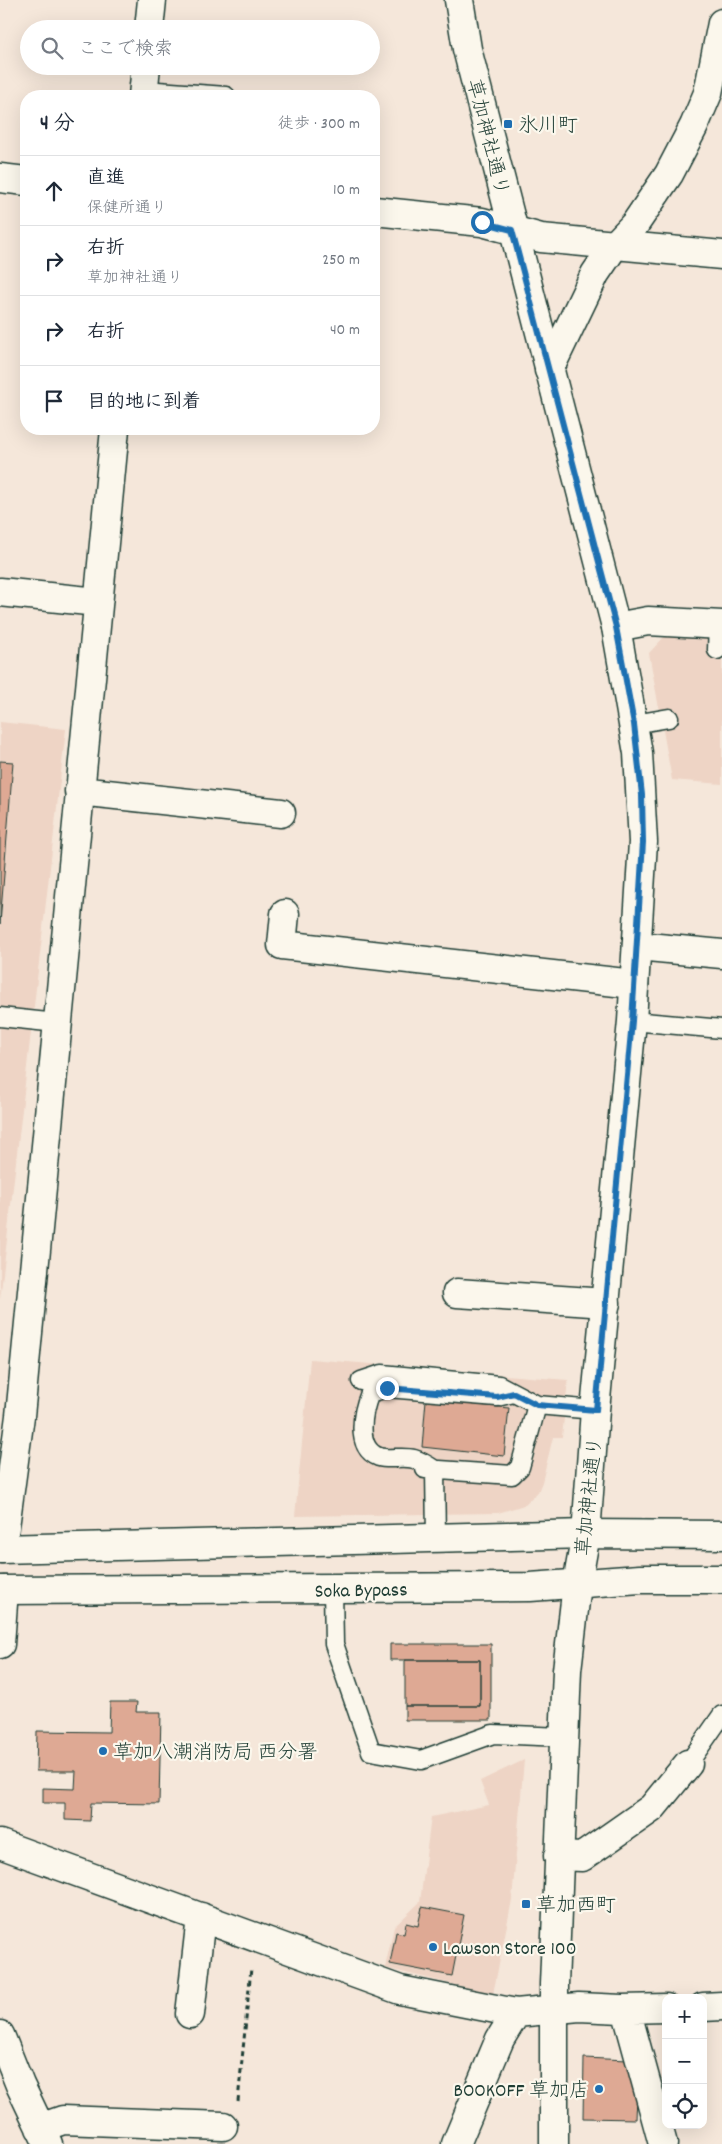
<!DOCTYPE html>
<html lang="ja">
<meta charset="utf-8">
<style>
:root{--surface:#fff;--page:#f2f2f3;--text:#1f2937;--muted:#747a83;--line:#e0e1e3}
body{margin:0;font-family:Dekko,"Klee One",sans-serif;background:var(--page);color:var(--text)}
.controls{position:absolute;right:15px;bottom:15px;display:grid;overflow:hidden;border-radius:10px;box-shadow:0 5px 20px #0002}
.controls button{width:45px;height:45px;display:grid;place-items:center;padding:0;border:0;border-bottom:1px solid var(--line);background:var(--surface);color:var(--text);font:25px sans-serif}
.stop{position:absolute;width:15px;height:15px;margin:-11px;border:4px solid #1f6fb2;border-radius:50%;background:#fff}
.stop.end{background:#1f6fb2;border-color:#fff;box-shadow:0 1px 5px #0008}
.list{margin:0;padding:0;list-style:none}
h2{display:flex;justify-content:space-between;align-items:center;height:65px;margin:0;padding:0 20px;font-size:21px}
h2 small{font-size:16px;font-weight:400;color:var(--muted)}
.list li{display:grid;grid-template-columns:32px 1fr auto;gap:15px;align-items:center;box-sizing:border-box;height:70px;padding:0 20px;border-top:1px solid var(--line)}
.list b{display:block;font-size:19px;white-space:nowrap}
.list p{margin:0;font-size:16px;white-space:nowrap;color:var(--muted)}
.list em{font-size:16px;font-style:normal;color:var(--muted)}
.icon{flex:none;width:28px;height:28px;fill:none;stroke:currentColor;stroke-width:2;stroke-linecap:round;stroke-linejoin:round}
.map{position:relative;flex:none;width:722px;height:2144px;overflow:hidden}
.search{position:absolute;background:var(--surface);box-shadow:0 5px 20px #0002;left:20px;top:20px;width:360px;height:55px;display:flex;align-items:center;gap:12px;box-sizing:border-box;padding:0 18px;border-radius:28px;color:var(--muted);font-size:19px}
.panel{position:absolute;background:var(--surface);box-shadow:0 5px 20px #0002;left:20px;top:90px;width:360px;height:345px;border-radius:20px}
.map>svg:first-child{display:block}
</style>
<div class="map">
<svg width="722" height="2144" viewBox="0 0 722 2144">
<rect width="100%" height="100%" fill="#f5e7da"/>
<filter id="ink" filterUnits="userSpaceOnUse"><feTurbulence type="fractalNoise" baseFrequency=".02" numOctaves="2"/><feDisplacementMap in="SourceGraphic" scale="10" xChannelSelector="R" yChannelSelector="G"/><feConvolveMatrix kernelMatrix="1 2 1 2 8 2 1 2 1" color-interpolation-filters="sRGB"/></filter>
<g filter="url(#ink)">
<path fill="#eed4c5" d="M 665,636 L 722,639 L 722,784 L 672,780 L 649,653 Z
M 0,722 L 66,729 L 0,1300 Z
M 310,1359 L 568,1380 L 562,1437 L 553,1437 L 542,1482 L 538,1492 L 524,1505 L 498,1513 L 295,1516 Z
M 524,1760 L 512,1900 L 493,1994 L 385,1968 L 394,1927 L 420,1902 L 431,1817 L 489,1805 L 480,1781 Z"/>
<path fill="#dea994" stroke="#1f3d34" d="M 0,761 L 13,762 L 0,924 Z
M 426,1400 L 509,1408 L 504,1456 L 422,1447 Z
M 390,1644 L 491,1644 L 491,1720 L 405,1720 L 405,1706 L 480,1706 L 480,1660 L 390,1660 Z
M 405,1660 L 480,1660 L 480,1706 L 405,1706 Z
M 110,1702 L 137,1702 L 136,1712 L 161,1712 L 159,1804 L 91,1803 L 90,1821 L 65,1820 L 65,1803 L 43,1803 L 43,1788 L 75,1789 L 76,1771 L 36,1771 L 37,1731 L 109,1732 Z
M 422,1907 L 464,1915 L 452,1976 L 390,1964 L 396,1932 L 404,1934 L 406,1923 L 418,1926 Z
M 584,2058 L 627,2060 L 637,2093 L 636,2119 L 583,2118 Z"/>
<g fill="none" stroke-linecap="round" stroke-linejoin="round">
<defs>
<path id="lane" d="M 144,90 L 226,96
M 717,650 L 718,625
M 634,724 L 669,718
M 0,1017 L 57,1023
M 632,1021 L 722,1029
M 361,1381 L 382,1374 L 499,1385 L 537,1405 L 595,1410
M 425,1469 L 512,1475 L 520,1467 L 537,1405
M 435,1470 C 429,1466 421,1461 414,1459 C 403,1456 389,1460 379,1457 C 354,1448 363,1410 370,1393 L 387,1388 L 497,1397 L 514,1393
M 435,1470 L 436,1538
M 333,1589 L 334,1644 L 371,1751 L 421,1760 L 493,1734 L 563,1737
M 688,1764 L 722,1715"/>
<path id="street" d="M 149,29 L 152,0
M 143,96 L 146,66
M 512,230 L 541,238 L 722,255
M 549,370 L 595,274 L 614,246 L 635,224 L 669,174 L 694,126 L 708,93 L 722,23
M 0,592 L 98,602
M 616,627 L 648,621 L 722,625
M 79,791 L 281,813
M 285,914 L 282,945 L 634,984
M 637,946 L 722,954
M 457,1293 L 606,1303
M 2,1549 L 20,1416 L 115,429
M 0,1644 L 4,1590
M 0,1844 L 400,1990 L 516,2013 L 579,2007 L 622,2009 L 666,2008
M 558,1856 L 582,1857 L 652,1808 L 688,1764
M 703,2007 L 722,2006
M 626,2009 L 663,2144
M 190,2014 L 201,1917
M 0,2035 L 20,2085 L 48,2144
M 40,2128 L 63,2120 L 223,2126
M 456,2144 L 500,2039 L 516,2013"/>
<path id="secondary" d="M 459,0 L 467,49 L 616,627 L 638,753 L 643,842 L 632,1021 L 595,1410 L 586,1534 L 577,1584 L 567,1670 L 554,1984 L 554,2144
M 0,178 L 26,181
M 374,211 L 482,222 L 512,230"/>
<path id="highway" d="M 0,1549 L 586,1534 L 722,1535
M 0,1590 L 530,1587 L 640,1579 L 722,1579"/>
</defs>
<use href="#lane" stroke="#1f3d34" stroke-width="21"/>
<use href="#street" stroke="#1f3d34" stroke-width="31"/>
<use href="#secondary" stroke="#1f3d34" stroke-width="31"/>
<use href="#highway" stroke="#1f3d34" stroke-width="31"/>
<path stroke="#1f3d34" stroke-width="3" stroke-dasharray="5 4" stroke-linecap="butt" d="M 238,2101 L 251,1968"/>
<use href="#lane" stroke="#fbf7ec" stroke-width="18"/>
<use href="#street" stroke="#fbf7ec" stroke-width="28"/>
<use href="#secondary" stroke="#fbf7ec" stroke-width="28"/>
<use href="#highway" stroke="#fbf7ec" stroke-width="28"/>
</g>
</g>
<g fill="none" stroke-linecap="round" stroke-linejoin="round" filter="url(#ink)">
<path stroke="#1f6fb2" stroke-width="6" d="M 387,1388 L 497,1397 L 514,1393 L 537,1405 L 596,1410 L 632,1021 L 643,842 L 642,795 L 634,724 L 616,627 L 512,230 L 482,222"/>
</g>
<g fill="#1f6fb2" stroke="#fbf7ec" stroke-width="2">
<rect x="503" y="119" width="10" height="10" rx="2.5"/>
<circle cx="103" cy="1751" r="5"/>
<rect x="521" y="1899" width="10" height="10" rx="2.5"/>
<circle cx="433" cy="1947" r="5"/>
<circle cx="599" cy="2089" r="5"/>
</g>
<g text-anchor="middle" stroke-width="4.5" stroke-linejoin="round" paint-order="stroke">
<g font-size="20" fill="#1f3d34" stroke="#fbf7ec" text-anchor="start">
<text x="518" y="131">氷川町</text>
<text x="113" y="1758">草加八潮消防局 西分署</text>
<text x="536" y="1911">草加西町</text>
<text x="443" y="1954">Lawson Store 100</text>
<text x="589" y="2096" text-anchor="end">BOOKOFF 草加店</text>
</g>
<g font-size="20" fill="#1f3d34" stroke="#fbf7ec">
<text transform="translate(489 137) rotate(76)" y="7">草加神社通り</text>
<text transform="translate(588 1496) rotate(-84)" y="7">草加神社通り</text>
<text transform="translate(361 1589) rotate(-1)" y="7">Soka Bypass</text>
</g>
</g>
</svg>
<div class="controls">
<button>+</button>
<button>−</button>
<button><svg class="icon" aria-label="locate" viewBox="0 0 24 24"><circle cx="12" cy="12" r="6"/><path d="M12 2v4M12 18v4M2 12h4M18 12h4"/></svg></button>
</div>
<div class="stop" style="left:482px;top:222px"></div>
<div class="stop end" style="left:387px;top:1388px"></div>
<div class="search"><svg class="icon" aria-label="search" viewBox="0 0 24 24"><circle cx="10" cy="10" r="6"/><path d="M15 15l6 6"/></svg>ここで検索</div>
<section class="panel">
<h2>4 分<small>徒歩 · 300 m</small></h2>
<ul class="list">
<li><svg class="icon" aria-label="ahead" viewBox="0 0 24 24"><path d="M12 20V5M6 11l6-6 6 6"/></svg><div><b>直進</b><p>保健所通り</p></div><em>10 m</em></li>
<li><svg class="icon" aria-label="right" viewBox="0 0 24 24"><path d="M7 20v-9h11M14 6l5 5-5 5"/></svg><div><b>右折</b><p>草加神社通り</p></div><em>250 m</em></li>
<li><svg class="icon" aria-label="right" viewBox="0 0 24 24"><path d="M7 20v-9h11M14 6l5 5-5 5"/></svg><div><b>右折</b></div><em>40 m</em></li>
<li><svg class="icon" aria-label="arrive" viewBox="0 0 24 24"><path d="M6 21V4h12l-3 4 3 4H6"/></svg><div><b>目的地に到着</b></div></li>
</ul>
</section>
</div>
